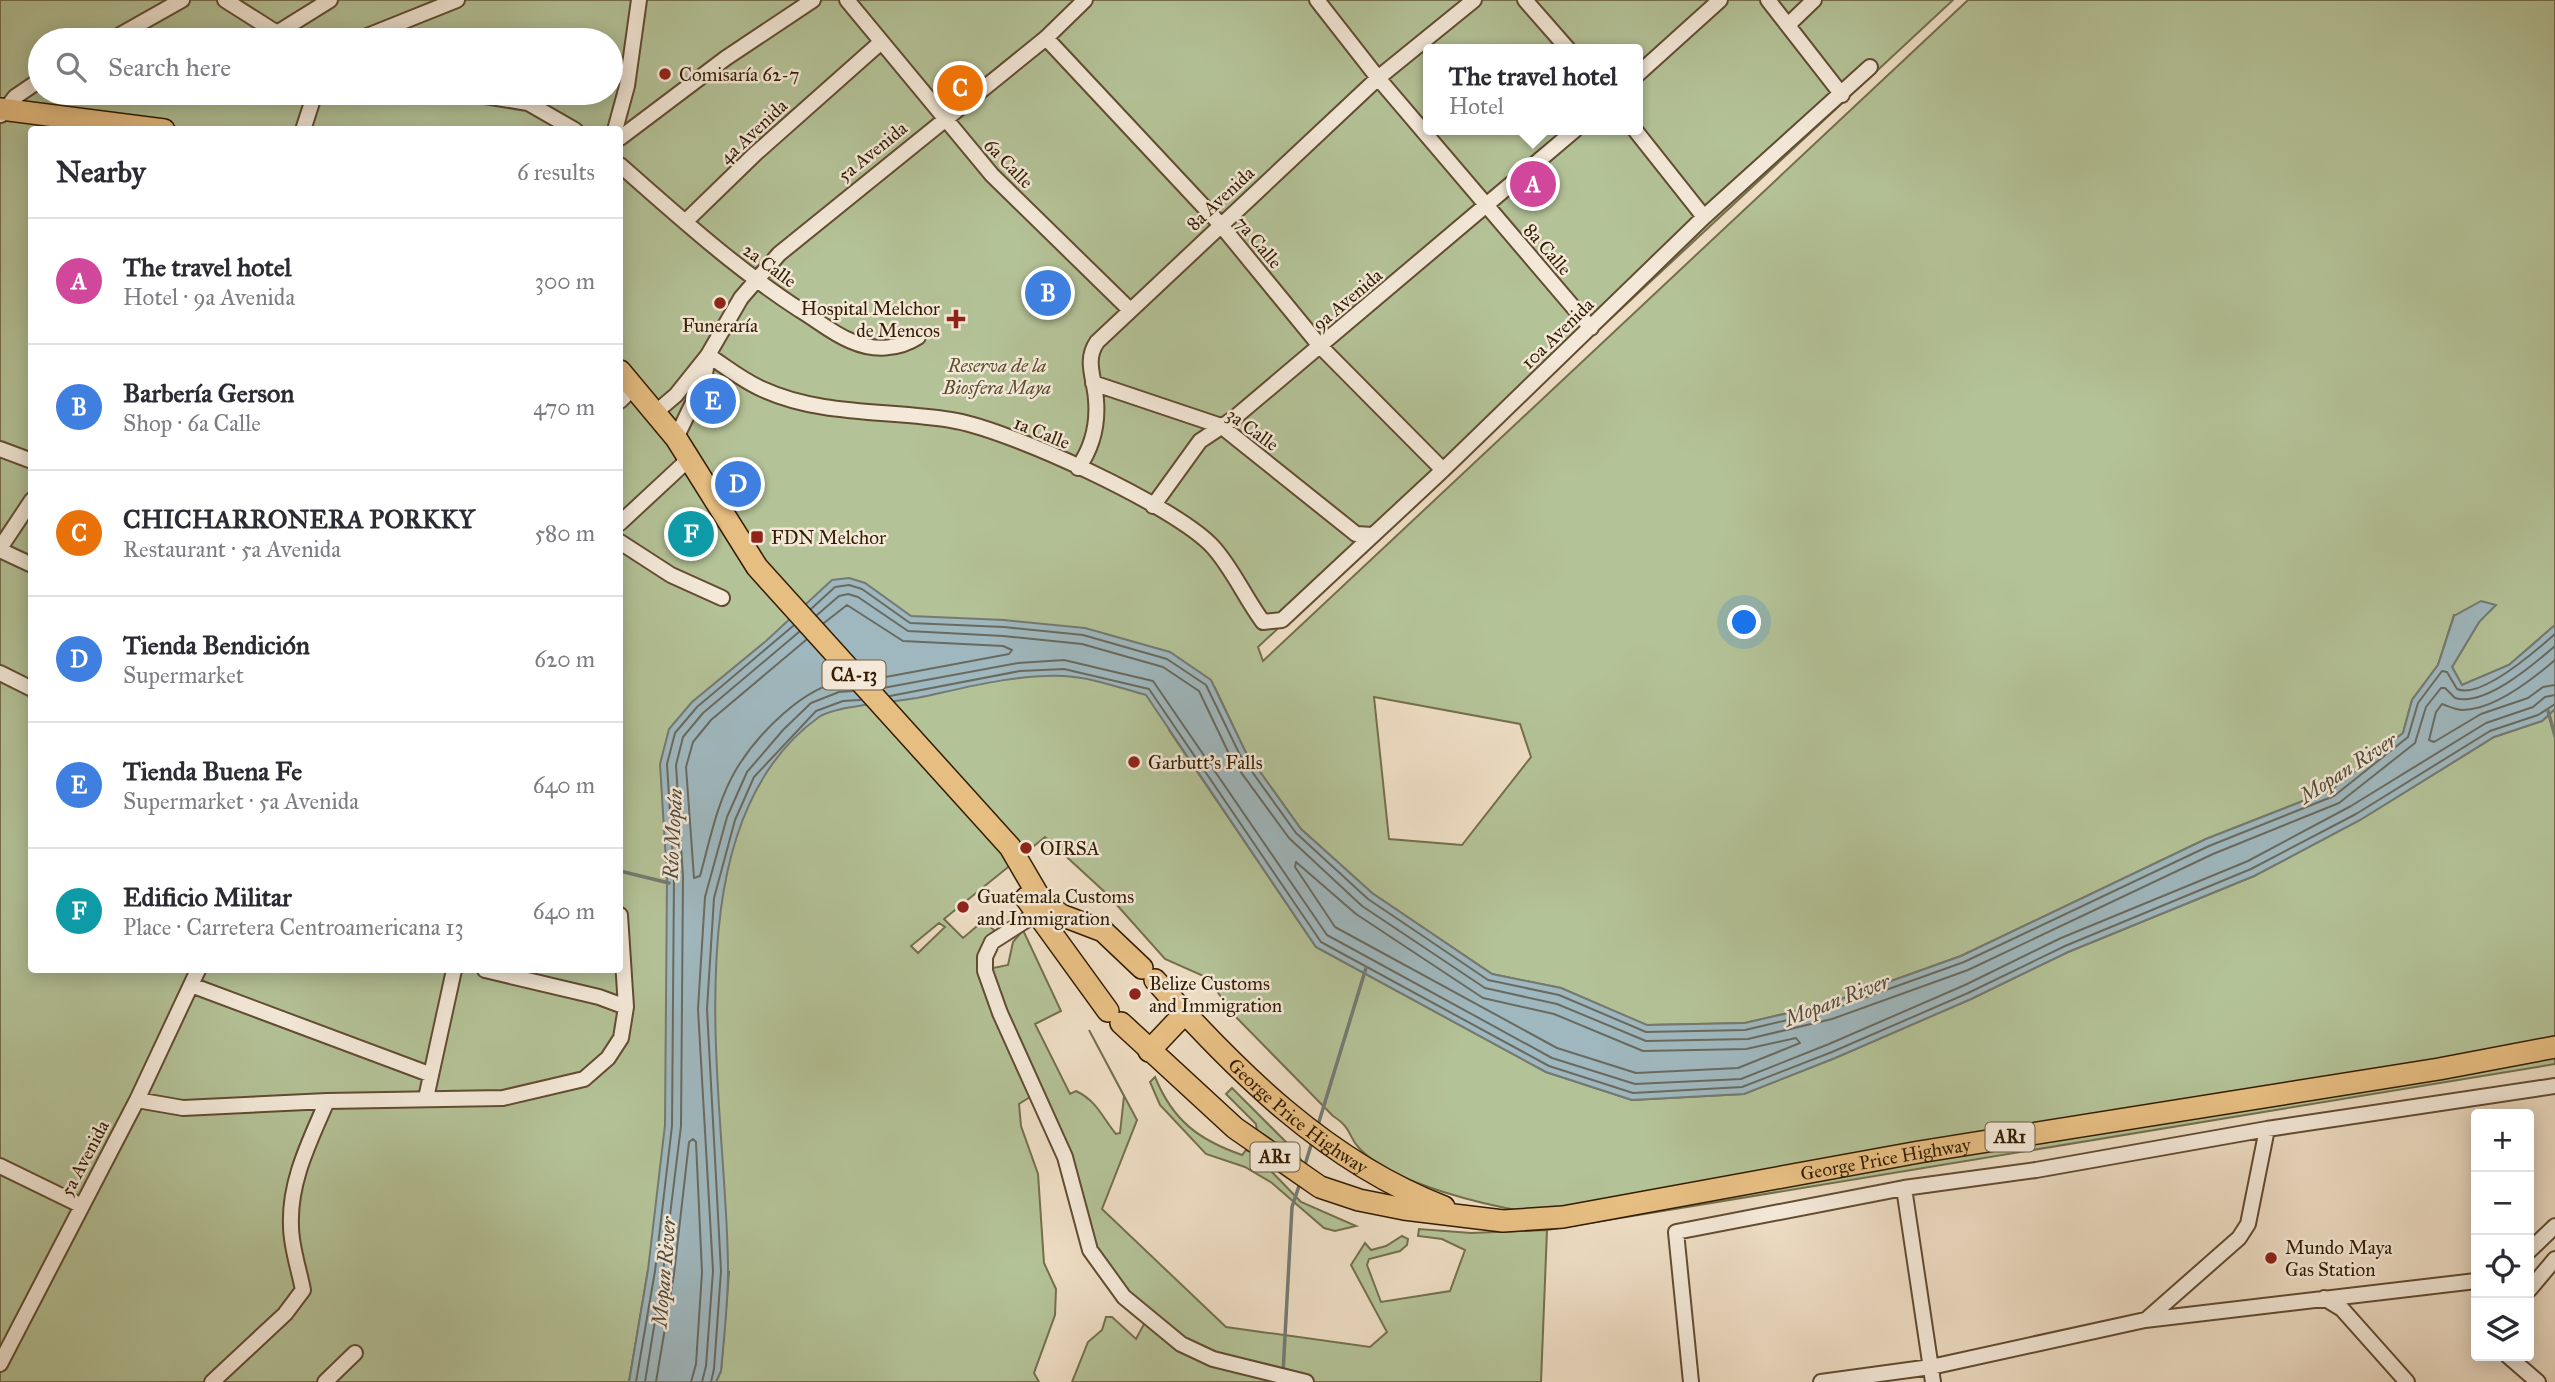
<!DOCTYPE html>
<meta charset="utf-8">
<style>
:root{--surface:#fff;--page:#f7f7f7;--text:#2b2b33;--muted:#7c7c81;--line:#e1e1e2;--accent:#0b8043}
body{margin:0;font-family:"IM FELL Great Primer",serif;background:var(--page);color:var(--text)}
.controls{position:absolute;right:21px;bottom:21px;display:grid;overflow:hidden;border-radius:7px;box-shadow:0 4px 18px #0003}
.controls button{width:63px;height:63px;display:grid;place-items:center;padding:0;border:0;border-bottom:2px solid var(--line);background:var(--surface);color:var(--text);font:35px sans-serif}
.you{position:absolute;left:1745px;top:623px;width:24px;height:24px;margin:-18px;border:5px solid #fff;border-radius:50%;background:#1a73e8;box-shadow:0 0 0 10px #1a73e833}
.badge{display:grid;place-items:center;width:46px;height:46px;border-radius:50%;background:var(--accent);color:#fff;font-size:23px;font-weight:700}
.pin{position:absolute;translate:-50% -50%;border:4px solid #fff;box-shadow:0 2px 7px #0006}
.popup{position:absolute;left:1423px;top:44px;width:220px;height:91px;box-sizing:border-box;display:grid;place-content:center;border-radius:7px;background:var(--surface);filter:drop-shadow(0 2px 5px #0005);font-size:23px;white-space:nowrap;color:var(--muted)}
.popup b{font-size:26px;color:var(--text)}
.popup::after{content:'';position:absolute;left:50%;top:100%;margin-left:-14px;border:14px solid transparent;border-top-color:var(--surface)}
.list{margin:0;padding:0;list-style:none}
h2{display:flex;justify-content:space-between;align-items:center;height:91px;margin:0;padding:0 28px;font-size:30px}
h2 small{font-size:23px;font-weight:400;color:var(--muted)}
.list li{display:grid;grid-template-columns:46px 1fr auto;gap:21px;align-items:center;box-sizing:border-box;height:126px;padding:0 28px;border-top:2px solid var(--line)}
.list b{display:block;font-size:26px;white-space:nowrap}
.list p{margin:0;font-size:23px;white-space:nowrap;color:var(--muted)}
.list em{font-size:23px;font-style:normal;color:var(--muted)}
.icon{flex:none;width:38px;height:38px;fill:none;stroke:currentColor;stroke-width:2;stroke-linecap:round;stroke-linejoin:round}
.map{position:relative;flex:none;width:2555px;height:1382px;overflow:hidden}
.search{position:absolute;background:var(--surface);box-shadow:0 4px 18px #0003;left:28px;top:28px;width:595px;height:77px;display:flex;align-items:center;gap:18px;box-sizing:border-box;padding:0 24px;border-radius:38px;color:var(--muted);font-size:26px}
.panel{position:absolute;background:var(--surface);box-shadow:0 4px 18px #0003;left:28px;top:126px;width:595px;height:847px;border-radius:7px}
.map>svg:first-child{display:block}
</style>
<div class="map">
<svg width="2555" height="1382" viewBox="0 0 2555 1382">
<rect width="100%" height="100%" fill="#eeddc4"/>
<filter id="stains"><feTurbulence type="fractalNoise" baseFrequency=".00286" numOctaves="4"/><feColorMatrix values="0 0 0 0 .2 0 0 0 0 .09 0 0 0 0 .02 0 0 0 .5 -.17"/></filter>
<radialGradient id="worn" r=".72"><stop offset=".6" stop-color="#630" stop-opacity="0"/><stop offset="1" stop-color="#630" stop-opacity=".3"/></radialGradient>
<path fill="#b4c297" stroke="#746f4c" stroke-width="2" fill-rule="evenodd" d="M 0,0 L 1953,0 L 1258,647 L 1263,661 L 1968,0 L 2555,0 L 2555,625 L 2509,665 L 2462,685 L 2452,667 L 2479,622 L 2454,615 L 2438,665 L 2412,700 L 2403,733 L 2331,790 L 2206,839 L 1961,956 L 1827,1004 L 1745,1023 L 1646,1025 L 1561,988 L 1492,974 L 1372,893 L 1301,829 L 1245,751 L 1215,688 L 1169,730 L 1316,947 L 1546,1072 L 1632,1100 L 1744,1094 L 1835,1058 L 1971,999 L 2068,952 L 2254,876 L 2360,820 L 2494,737 L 2542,721 L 2555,709 L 2555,1064 L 1547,1230 L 1541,1382 L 1072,1382 L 1088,1342 L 1102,1330 L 1106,1317 L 1112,1317 L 1136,1339 L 1150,1313 L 1130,1302 L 1089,1239 L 1083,1195 L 1069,1149 L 1041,1099 L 1030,1097 L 1019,1104 L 1021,1126 L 1038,1174 L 1044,1263 L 1056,1289 L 1055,1315 L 1034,1373 L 1039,1382 L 716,1382 L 721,1371 L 729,1272 L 648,1270 L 629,1382 L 0,1382 ZM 40,40 L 611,40 L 611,93 L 40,93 ZM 1428,49 L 1638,49 L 1638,130 L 1428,130 ZM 32,130 L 620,130 L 620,970 L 32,970 ZM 1374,697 L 1520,724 L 1531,757 L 1462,845 L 1389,839 ZM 1045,837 L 1108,895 L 1165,959 L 1208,978 L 1232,1013 L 1333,1116 C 1353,1129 1347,1135 1359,1148 C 1393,1185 1492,1207 1540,1214 L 1546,1230 L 1471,1233 L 1419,1229 L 1418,1236 L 1442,1239 L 1465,1250 L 1450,1291 L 1381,1302 L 1367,1265 L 1369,1259 L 1400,1251 L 1407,1245 L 1408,1239 L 1402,1236 L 1386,1246 L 1371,1250 L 1365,1243 L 1351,1265 L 1387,1332 L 1370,1347 L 1226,1327 L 1102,1209 L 1137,1120 L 1089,1030 L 1124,1096 L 1120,1133 L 1116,1134 C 1102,1117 1097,1101 1076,1091 L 1070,1094 L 1035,1024 L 1061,1011 L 1023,930 L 1013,942 L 1008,965 L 984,970 L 994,930 L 983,921 L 963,938 L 944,919 ZM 939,923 L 945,927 L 918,953 L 911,946 Z
M 1155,1077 C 1173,1121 1199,1140 1242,1155 L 1246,1150 L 1271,1161 L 1270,1170 L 1301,1202 L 1356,1226 L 1335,1231 L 1324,1228 L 1272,1183 L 1245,1167 L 1206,1154 L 1160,1105 L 1150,1082 Z
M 1232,1088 L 1293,1149 L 1307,1168 L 1257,1131 L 1256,1124 L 1226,1094 Z"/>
<path fill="#9fb8bf" stroke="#747a73" stroke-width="2" d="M 849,578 L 865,583 L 911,616 L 1004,620 L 1085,628 L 1170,652 L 1211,680 L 1245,751 L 1301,829 L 1372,893 L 1492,974 L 1561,988 L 1647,1025 L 1745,1023 L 1827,1004 L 1961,956 L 2206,839 L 2331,790 L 2403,733 L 2412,700 L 2438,665 L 2454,616 L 2481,601 L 2496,605 L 2479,622 L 2452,667 L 2462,685 L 2509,665 L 2555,625 L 2555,709 L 2542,721 L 2494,737 L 2360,820 L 2254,876 L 2068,952 L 1971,999 L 1835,1058 L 1744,1094 L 1632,1100 L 1546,1072 L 1316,947 L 1146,695 C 1120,688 1090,677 1063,676 C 1015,674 964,688 917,698 C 893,702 835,706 819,717 C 665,827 728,1109 728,1270 C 728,1304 724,1338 721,1371 L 716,1382 L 629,1382 L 648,1270 L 665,1125 L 667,877 L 660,764 L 669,729 L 692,702 L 766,641 L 832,580 Z"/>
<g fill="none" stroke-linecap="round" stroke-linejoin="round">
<path stroke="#696a60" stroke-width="2" d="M 811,609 L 835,587 L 849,585 L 862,589 L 910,623 L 1004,627 L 1083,635 L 1167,659 L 1206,685 L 1240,755 L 1296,833 L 1368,899 L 1488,980 L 1559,995 L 1646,1032 L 1745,1030 L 1830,1010 L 1964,962 L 2209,846 L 2334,796 L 2408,737 L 2418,703 L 2442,671 L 2447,672 L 2457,689 C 2481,700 2537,650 2555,634
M 817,615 L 839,596 L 848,594 L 858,597 L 908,631 L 1003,636 L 1082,644 L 1163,667 L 1199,691 L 1232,760 L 1289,838 L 1362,906 L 1485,988 L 1557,1004 L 1646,1041 L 1748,1039 L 1832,1019 L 1968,970 L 2213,854 L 2339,803 L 2415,743 L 2426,707 L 2441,688 L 2445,688 L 2455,698 C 2485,707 2534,664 2555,646
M 824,623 L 847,605 L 903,641 L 1003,646 L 1012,650 L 1009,654 L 875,679
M 806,640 L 711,720 L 693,742 L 686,767 L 694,878 L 700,876 C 710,840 717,801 737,768 C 758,734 803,687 844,681
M 2555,660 C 2533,679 2493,710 2463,710 C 2455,710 2448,706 2442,704 L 2436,712 L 2429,740 L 2434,742 L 2481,714 L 2528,698 L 2543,687 L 2555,685
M 883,688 L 1018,663 L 1064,660 L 1153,681 L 1327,935 L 1552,1058 L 1635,1084 L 1741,1079 L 1829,1044 L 1965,985 L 2061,938 L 2248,861 L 2351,806 L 2486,723 L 2533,707 L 2545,697 L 2555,695
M 890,696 L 1020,671 L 1064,669 L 1149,689 L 1321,942 L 1549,1066 L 1633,1093 L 1742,1087 L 1832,1052 L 1968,993 L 2065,946 L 2251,869 L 2356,814 L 2490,731 L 2538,715 L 2555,704
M 1296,862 L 1356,914 L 1483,998 L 1554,1014 L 1643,1051 L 1746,1049 L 1796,1038 L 1800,1043 L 1738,1068 L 1636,1073 L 1557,1048 L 1335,927 L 1295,867 Z
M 636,1382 L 655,1271 L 672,1126 L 674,877 L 667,764 L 675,733 L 697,707 L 793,626
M 645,1382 L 663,1272 L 681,1126 L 683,877 L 676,765 L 683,737 L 703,713 L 799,632
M 656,1382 L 674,1274 L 689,1142 L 693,1139 L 696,1142 L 702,1272 L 696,1364 L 691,1382
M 702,1382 L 706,1366 L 713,1271 L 698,1009 L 705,897 L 727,817 L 747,772 L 783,730 L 811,703 L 839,692 L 853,691
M 711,1382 L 714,1369 L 721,1271 L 707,1009 L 714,898 L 735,820 L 754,777 L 816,711 L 843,701 L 860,700"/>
<path stroke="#747a73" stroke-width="3.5" d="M 2548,711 L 2555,736
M 620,871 L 669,883
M 1318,1125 L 1366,968
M 1304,1168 L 1312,1142
M 1283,1373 L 1292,1207 L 1300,1183"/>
<defs>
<path id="minor" d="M 225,0 L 288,40
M 847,0 L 992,175 L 1129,309
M 1317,0 L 1378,78 L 1591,328
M 1525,0 L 1568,49
M 1768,0 L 1842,95
M 1788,25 L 1814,0
M 277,33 L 330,0
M 1046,38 L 1220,224 L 1320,346 L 1443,470
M 111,40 L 182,0
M 357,40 L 457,0
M 1638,74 L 1720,0
M 466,93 L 528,103 L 575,130
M 1,115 L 15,97 L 40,80
M 303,130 L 315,93
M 615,130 L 627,86 L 639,0
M 1635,130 L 1704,217
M 620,138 L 726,58 L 813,0
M 620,165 C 678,216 735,268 800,310 C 817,320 833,334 851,341 C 873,351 898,350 918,337
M 685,222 L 755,154 L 880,43
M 708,355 C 726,367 742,380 762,389 C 820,416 889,410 951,420 C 1006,428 1176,506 1213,547 C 1233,569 1245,598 1263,622 L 1282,620 L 1443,470 L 1704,217 L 1870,67
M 1093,383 L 1221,426 L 1356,534 L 1373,535
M 620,401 L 634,387
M 656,412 L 676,395 L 708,355 L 741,298 L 779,254 L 1046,38 L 1085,0
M 676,438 L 704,380 L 708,356
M 0,449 L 32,461
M 1078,468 C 1092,448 1098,424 1096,400 C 1095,379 1084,361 1097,342 L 1378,78 L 1474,0
M 1153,506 L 1200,441 L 1233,419 L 1575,130
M 620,523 L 690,458
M 620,542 L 671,575 L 722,598
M 0,548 L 32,500
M 0,550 L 32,565
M 0,673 L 32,689
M 1042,910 L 992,942 L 985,957 L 985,971 L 1000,1013 L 1065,1157 L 1090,1250 L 1124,1297 L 1181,1344 L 1213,1359 L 1306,1382
M 485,970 L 599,997 L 626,1007
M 191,985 L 429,1074
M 426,1098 L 454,970
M 137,1100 L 183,1108 L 327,1101 L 503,1098 L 584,1079 L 608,1058 L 621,1038 L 626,1007 L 620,915
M 0,1166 L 80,1205
M 1904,1188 L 1933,1382
M 2529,1251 L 2555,1226
M 2529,1290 L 2555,1259
M 2324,1298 L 2342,1309 L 2407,1382
M 2147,1319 L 2239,1238 L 2248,1224 L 2267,1129
M 2508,1356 L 2538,1382
M 0,1364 L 137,1100 L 198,970
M 212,1382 L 285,1314 L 303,1290 C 299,1269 291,1247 291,1226 C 289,1181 310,1141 327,1101
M 325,1382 L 355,1353
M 1691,1382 L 1676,1232 L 1904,1188 L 2036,1170 L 2267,1129 L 2555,1086
M 1821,1382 L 1931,1367 L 2145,1320 L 2476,1281"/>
<g id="highway">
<path d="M 0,109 L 164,130"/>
<path d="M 620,371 L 676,438 L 757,567 L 1010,847 L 1041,900 L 1061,915 L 1103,931 L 1142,968"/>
<path d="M 1026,898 L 1108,1011"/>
<path id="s1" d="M 1155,980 C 1237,1072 1327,1162 1444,1207"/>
<path id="s2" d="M 1121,1023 L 1235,1128 L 1320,1187 L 1359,1200 L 1404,1209 L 1503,1221 L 1563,1217 L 1919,1152 L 2439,1069 L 2555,1047"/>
<path d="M 1149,1051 L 1185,1013"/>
</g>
</defs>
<use href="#minor" stroke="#624c31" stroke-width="18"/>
<use href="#highway" stroke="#331c00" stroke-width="24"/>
<use href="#minor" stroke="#f4e9d9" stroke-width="14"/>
<use href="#highway" stroke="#e7be82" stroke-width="21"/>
</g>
<g fill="#8f2418" stroke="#f4e9d9" stroke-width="2.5">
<circle cx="665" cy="74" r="7"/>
<circle cx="720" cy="303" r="7"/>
<path d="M952.5 308.5h7v7h7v7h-7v7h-7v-7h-7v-7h7z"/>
<rect x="750" y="530" width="14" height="14" rx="3.5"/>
<circle cx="1134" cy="762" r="7"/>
<circle cx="1026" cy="848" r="7"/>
<circle cx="963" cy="907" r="7"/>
<circle cx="1135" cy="994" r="7"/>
<circle cx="2271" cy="1258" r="7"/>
</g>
<g text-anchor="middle" stroke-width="5" stroke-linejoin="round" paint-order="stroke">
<g fill="#f4e9d9" stroke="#6d5a41" stroke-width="2">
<rect x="822.5" y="660.5" width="63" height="29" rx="5"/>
<rect x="1985.5" y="1122.5" width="49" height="29" rx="5"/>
<rect x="1250.5" y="1142.5" width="49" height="29" rx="5"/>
</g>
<g font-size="18" font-weight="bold" fill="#331c00">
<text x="854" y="681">CA-13</text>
<text x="2010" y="1143">AR1</text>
<text x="1275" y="1163">AR1</text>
</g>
<g font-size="19" fill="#331c00" stroke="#f4e9d9" text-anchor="start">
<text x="679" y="81">Comisaría 62-7</text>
<text x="940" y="315" text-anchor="end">Hospital Melchor<tspan x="940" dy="22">de Mencos</tspan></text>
<text x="720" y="332" text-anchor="middle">Funeraría</text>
<text x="771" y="544">FDN Melchor</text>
<text x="1148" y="769">Garbutt's Falls</text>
<text x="1040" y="855">OIRSA</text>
<text x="977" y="903">Guatemala Customs<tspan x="977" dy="22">and Immigration</tspan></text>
<text x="1149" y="990">Belize Customs<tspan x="1149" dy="22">and Immigration</tspan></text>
<text x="2285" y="1254">Mundo Maya<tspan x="2285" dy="22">Gas Station</tspan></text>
</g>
<g font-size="19" fill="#331c00" stroke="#f4e9d9">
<text transform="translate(753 131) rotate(-43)" y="7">4a Avenida</text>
<text transform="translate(872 151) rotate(-39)" y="7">5a Avenida</text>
<text transform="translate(1009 163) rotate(46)" y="7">6a Calle</text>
<text transform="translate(1220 198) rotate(-43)" y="7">8a Avenida</text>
<text transform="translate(1259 242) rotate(50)" y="7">7a Calle</text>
<text transform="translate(1548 249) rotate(49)" y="7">8a Calle</text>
<text transform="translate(770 265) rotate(36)" y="7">2a Calle</text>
<text transform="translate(1347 299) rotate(-40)" y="7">9a Avenida</text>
<text transform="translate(1557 333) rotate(-44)" y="7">10a Avenida</text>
<text transform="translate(1253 429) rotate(36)" y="7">3a Calle</text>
<text transform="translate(1042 432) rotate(22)" y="7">1a Calle</text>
<text dy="7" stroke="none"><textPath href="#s1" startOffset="198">George Price Highway</textPath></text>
<text transform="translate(84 1158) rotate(-62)" y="7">5a Avenida</text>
<text dy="7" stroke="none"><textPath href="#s2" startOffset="833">George Price Highway</textPath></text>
</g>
<g font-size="19" font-style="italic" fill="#5a4e2d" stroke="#f4e9d9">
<text x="997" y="372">Reserva de la<tspan x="997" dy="22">Biosfera Maya</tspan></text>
</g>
<g font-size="21" font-style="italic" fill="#534b39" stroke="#f4e9d9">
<text transform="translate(2348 768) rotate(-33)" y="7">Mopan River</text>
<text transform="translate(673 834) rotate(-87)" y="7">Río Mopán</text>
<text transform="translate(1837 1000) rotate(-21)" y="7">Mopan River</text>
<text transform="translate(664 1272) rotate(-85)" y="7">Mopan River</text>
</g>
</g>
<rect width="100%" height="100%" filter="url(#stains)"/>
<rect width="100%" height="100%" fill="url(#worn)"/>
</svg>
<div class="controls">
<button>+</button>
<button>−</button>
<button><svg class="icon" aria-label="locate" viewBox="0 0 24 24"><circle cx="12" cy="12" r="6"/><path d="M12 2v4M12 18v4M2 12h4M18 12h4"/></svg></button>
<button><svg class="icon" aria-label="layers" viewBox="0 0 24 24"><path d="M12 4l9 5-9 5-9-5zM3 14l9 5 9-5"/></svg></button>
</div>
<div class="you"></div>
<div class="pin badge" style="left:1533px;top:184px;background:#d1479c">A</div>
<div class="popup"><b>The travel hotel</b>Hotel</div>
<div class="pin badge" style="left:1048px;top:293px;background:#3f7fe0">B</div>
<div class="pin badge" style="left:960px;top:88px;background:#e8710a">C</div>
<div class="pin badge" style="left:738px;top:484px;background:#3f7fe0">D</div>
<div class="pin badge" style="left:713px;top:401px;background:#3f7fe0">E</div>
<div class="pin badge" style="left:691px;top:534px;background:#0f9aa8">F</div>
<div class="search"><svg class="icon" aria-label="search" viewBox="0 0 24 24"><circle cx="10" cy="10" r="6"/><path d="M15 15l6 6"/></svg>Search here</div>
<section class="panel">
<h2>Nearby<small>6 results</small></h2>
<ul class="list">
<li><span class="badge" style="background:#d1479c">A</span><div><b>The travel hotel</b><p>Hotel · 9a Avenida</p></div><em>300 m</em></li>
<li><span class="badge" style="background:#3f7fe0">B</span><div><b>Barbería Gerson</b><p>Shop · 6a Calle</p></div><em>470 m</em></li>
<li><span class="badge" style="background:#e8710a">C</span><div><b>CHICHARRONERA PORKKY</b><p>Restaurant · 5a Avenida</p></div><em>580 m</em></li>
<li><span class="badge" style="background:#3f7fe0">D</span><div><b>Tienda Bendición</b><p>Supermarket</p></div><em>620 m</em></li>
<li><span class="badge" style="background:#3f7fe0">E</span><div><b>Tienda Buena Fe</b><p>Supermarket · 5a Avenida</p></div><em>640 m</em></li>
<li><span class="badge" style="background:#0f9aa8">F</span><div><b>Edificio Militar</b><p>Place · Carretera Centroamericana 13</p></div><em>640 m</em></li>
</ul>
</section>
</div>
